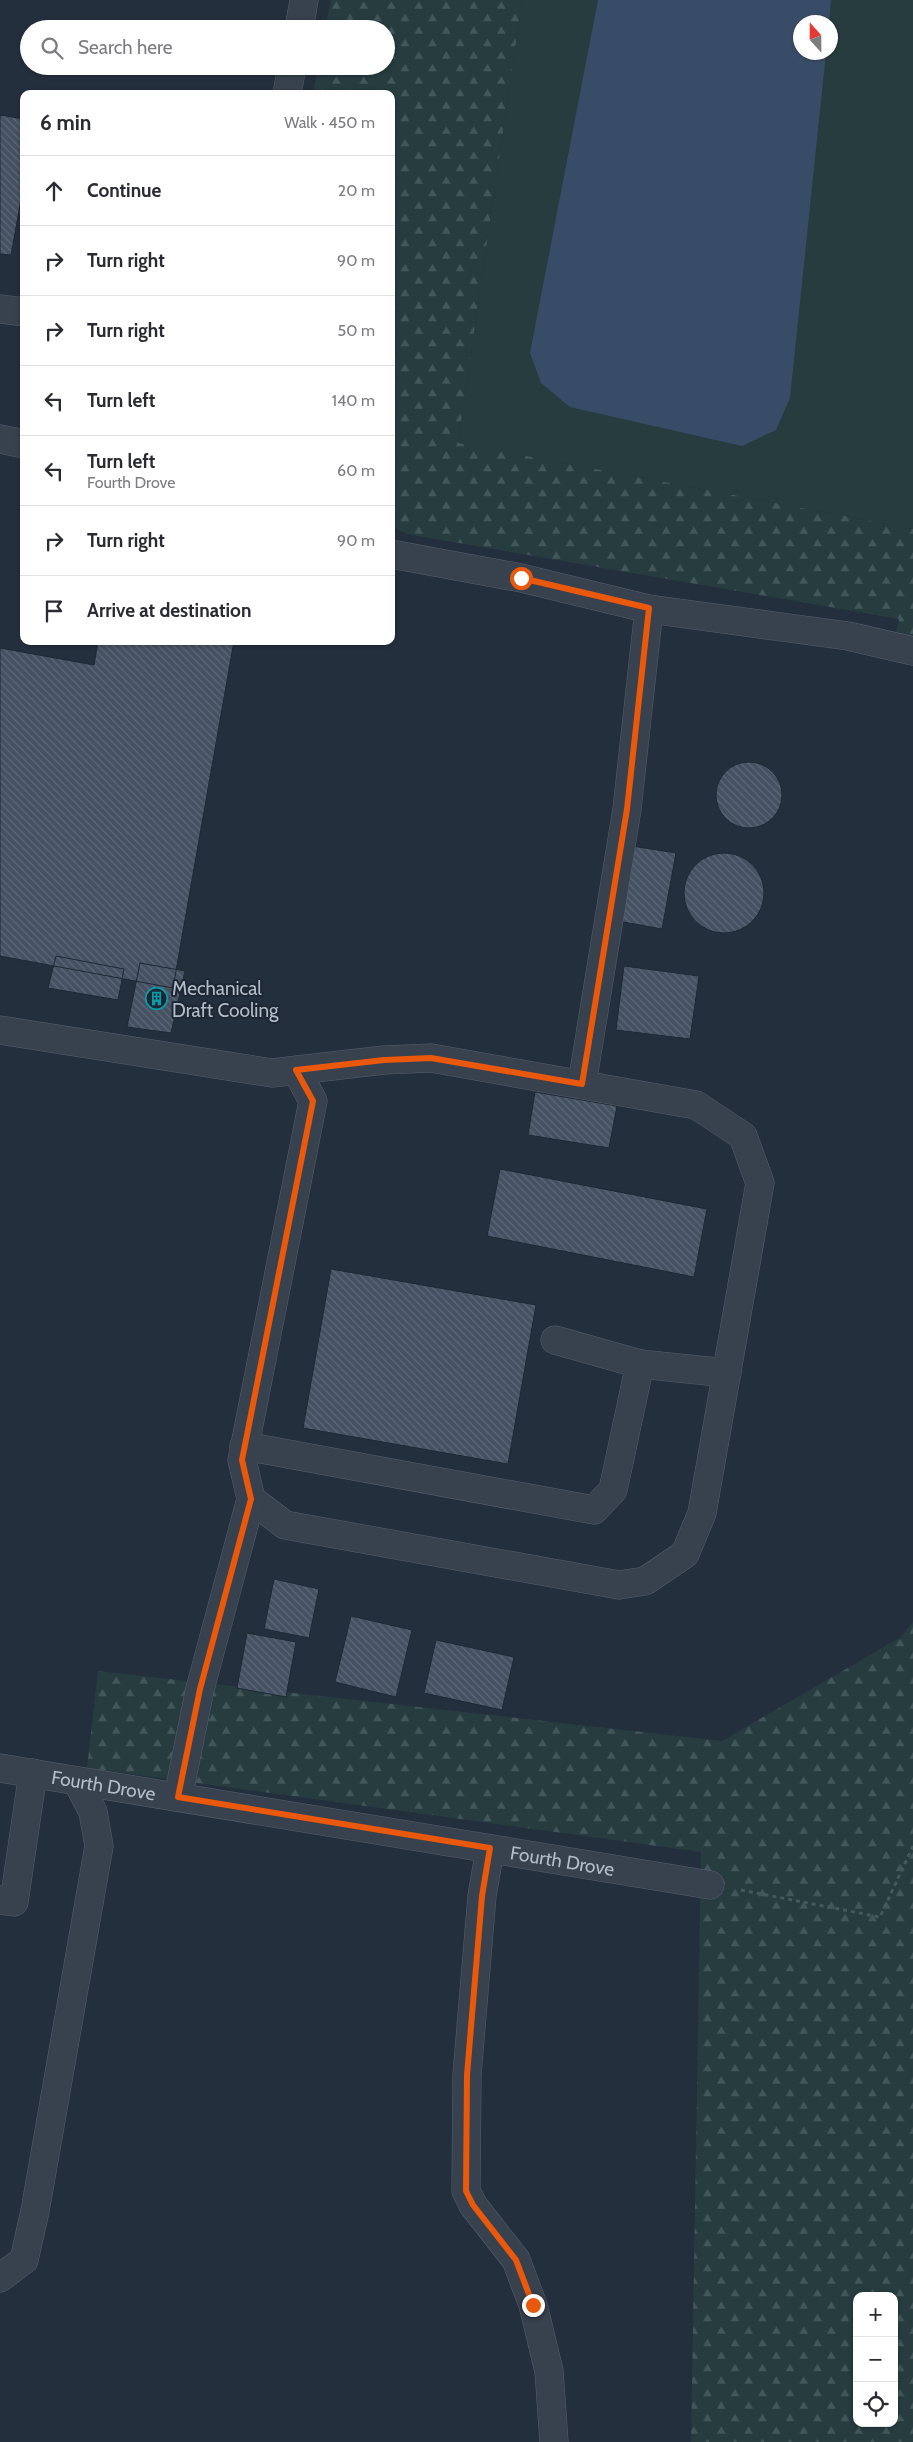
<!DOCTYPE html>
<meta charset="utf-8">
<style>
:root{--surface:#fff;--page:#f7f7f7;--text:#2b2b33;--muted:#7c7c81;--line:#e1e1e2}
body{margin:0;font-family:Cabin,sans-serif;background:var(--page);color:var(--text)}
.controls{position:absolute;right:15px;bottom:15px;display:grid;overflow:hidden;border-radius:10px;box-shadow:0 1px 4px #0004}
.controls button{width:45px;height:45px;display:grid;place-items:center;padding:0;border:0;border-bottom:1px solid var(--line);background:var(--surface);color:var(--text);font:25px sans-serif}
.compass{position:absolute;left:793px;top:15px;width:45px;height:45px;border-radius:50%;background:var(--surface);box-shadow:0 1px 4px #0004;rotate:339deg}
.stop{position:absolute;width:15px;height:15px;margin:-11px;border:4px solid #ea580c;border-radius:50%;background:#fff}
.stop.end{background:#ea580c;border-color:#fff;box-shadow:0 1px 5px #0008}
.list{margin:0;padding:0;list-style:none}
h2{display:flex;justify-content:space-between;align-items:center;height:65px;margin:0;padding:0 20px;font-size:21px}
h2 small{font-size:16px;font-weight:400;color:var(--muted)}
.list li{display:grid;grid-template-columns:32px 1fr auto;gap:15px;align-items:center;box-sizing:border-box;height:70px;padding:0 20px;border-top:1px solid var(--line)}
.list b{display:block;font-size:19px;white-space:nowrap}
.list p{margin:0;font-size:16px;white-space:nowrap;color:var(--muted)}
.list em{font-size:16px;font-style:normal;color:var(--muted)}
.icon{flex:none;width:28px;height:28px;fill:none;stroke:currentColor;stroke-width:2;stroke-linecap:round;stroke-linejoin:round}
.map{position:relative;flex:none;width:913px;height:2442px;overflow:hidden}
.search{position:absolute;background:var(--surface);box-shadow:0 1px 4px #0004;left:20px;top:20px;width:375px;height:55px;display:flex;align-items:center;gap:12px;box-sizing:border-box;padding:0 18px;border-radius:28px;color:var(--muted);font-size:19px}
.panel{position:absolute;background:var(--surface);box-shadow:0 1px 4px #0004;left:20px;top:90px;width:375px;height:555px;border-radius:10px}
.map>svg:first-child{display:block}
</style>
<div class="map">
<svg width="913" height="2442" viewBox="0 0 913 2442">
<defs>
<pattern id="forest-firs" width="22" height="20" patternUnits="userSpaceOnUse" patternTransform="scale(1.25)"><rect width="22" height="20" fill="#263c3f"/><path d="M5 1l3.5 6h-7zM16 11l3.5 6h-7z" fill="#435659"/></pattern>
<pattern id="building-back-hatch" width="6" height="6" patternUnits="userSpaceOnUse" patternTransform="scale(1.25)"><rect width="6" height="6" fill="#455162"/><path d="M-1 5l2 2M0 0l6 6M5-1l2 2" fill="none" stroke="#5d6877"/></pattern>
</defs>
<rect width="100%" height="100%" fill="#242f3e"/>
<path fill="#263c3f" fill-rule="evenodd" d="M 522,0 L 913,0 L 913,529 L 458,443 ZM 800,22 L 830,22 L 830,52 L 800,52 Z"/>
<path fill="url(#forest-firs)" fill-rule="evenodd" d="M 331,0 L 522,0 L 458,443 L 913,529 L 913,664 L 891,658 L 899,619 L 407,534 L 391,526 L 391,94 L 313,94 L 318,66 L 386,66 L 386,29 L 325,29 Z
M 913,1622 L 913,2442 L 691,2442 L 701,1852 L 87,1768 L 98,1671 L 722,1741 L 901,1637 ZM 857,2296 L 894,2296 L 894,2423 L 857,2423 Z"/>
<path fill="#394c67" d="M 598,0 L 831,0 L 829,22 L 800,22 L 800,52 L 826,53 L 790,398 L 776,430 L 742,446 L 570,407 L 541,383 L 530,353 Z"/>
<path fill="url(#building-back-hatch)" stroke="#1f2835" d="M 0,115 L 24,119 L 24,183 L 11,255 L 0,254 Z
M 98,641 L 234,641 L 173,988 L 0,956 L 0,648 L 94,665 Z
M716 795a33 33 0 1 1 66 0a33 33 0 1 1-66 0Z
M 632,846 L 676,853 L 662,929 L 618,921 Z
M684 893a40 40 0 1 1 80 0a40 40 0 1 1-80 0Z
M 56,956 L 124,969 L 118,1000 L 48,988 Z
M 140,963 L 185,971 L 171,1033 L 127,1027 Z
M 624,966 L 699,976 L 690,1039 L 616,1030 Z
M 535,1092 L 617,1106 L 609,1148 L 528,1135 Z
M 500,1169 L 707,1209 L 694,1277 L 487,1236 Z
M 331,1269 L 536,1305 L 508,1464 L 303,1428 Z
M 274,1579 L 319,1589 L 309,1638 L 264,1629 Z
M 351,1616 L 412,1630 L 396,1697 L 335,1682 Z
M 247,1633 L 296,1642 L 286,1697 L 237,1688 Z
M 436,1640 L 514,1657 L 502,1710 L 424,1693 Z"/>
<g fill="none" stroke-linecap="round" stroke-linejoin="round">
<defs>
<g id="minor">
<path d="M 299,29 L 304,0"/>
<path d="M 287,94 L 292,66"/>
<path d="M 0,309 L 24,312"/>
<path d="M 0,439 L 24,444"/>
<path d="M 391,554 L 521,578 L 649,609 L 627,809 L 582,1084"/>
<path d="M 649,609 L 848,636 L 913,651"/>
<path d="M 0,1030 L 272,1073 L 384,1060 L 431,1058 L 696,1105 L 743,1136 L 760,1183 L 702,1513 L 685,1554 L 645,1581 L 619,1585 L 285,1525 L 251,1499 L 242,1460 L 313,1101 L 296,1070"/>
<path d="M 555,1340 L 640,1364 L 727,1373"/>
<path d="M 244,1446 L 594,1510 L 613,1490 L 640,1364"/>
<path id="s1" d="M 0,1768 L 710,1885"/>
<path d="M 178,1797 L 200,1689 L 251,1499"/>
<path d="M 490,1849 L 482,1896 L 467,2075 L 466,2191 L 473,2205 L 516,2260 L 533,2305 L 549,2371 L 554,2442"/>
<path d="M 0,1900 L 14,1902 L 33,1773"/>
<path d="M 0,2278 L 24,2260 L 35,2211 L 99,1846 L 93,1812 L 77,1781"/>
</g>
</defs>
<use href="#minor" stroke="#565f6c" stroke-width="29"/>
<path stroke="#44595c" stroke-width="3" stroke-dasharray="4 4" stroke-linecap="butt" d="M 741,1890 L 880,1917 L 913,1846"/>
<use href="#minor" stroke="#38414e" stroke-width="28"/>
</g>
<g fill="none" stroke-linecap="round" stroke-linejoin="round">
<path stroke="#ea580c" stroke-width="6" d="M 521,578 L 649,608 L 627,809 L 582,1084 L 431,1058 L 384,1060 L 296,1070 L 313,1101 L 242,1460 L 251,1499 L 200,1689 L 178,1797 L 490,1848 L 482,1896 L 467,2075 L 466,2191 L 473,2205 L 516,2260 L 533,2305"/>
</g>
<defs>
<symbol id="building-ring" viewBox="-11 -11 22 22"><circle r="9.5" fill="#1d2633" stroke="#0f9aa8" stroke-width="1.5"/><path d="M-4-6H4V6H1V3H-1V6H-4ZM-2.5-4.3h1.7v1.8h-1.7ZM.8-4.3h1.7v1.8H.8ZM-2.5-1h1.7V.8h-1.7ZM.8-1h1.7V.8H.8Z" fill="#0f9aa8"/></symbol>
</defs>
<g fill-rule="evenodd">
<use href="#building-ring" x="144" y="986" width="25" height="25"/>
</g>
<g text-anchor="middle" stroke-width="4" stroke-linejoin="round" paint-order="stroke">
<g font-size="19" fill="#b4bcc9" stroke="#1d2633" text-anchor="start">
<text x="172" y="995">Mechanical<tspan x="172" dy="22">Draft Cooling</tspan></text>
</g>
<g font-size="19" fill="#b4bcc9" stroke="#1d2633">
<text dy="7" stroke="none"><textPath href="#s1" startOffset="105">Fourth Drove</textPath></text>
<text dy="7" stroke="none"><textPath href="#s1" startOffset="570">Fourth Drove</textPath></text>
</g>
</g>
</svg>
<div class="controls">
<button>+</button>
<button>−</button>
<button><svg class="icon" aria-label="locate" viewBox="0 0 24 24"><circle cx="12" cy="12" r="6"/><path d="M12 2v4M12 18v4M2 12h4M18 12h4"/></svg></button>
</div>
<svg class="compass" viewBox="-18 -18 36 36"><path d="M0-13l5 13h-10z" fill="#e53935"/><path d="M0 13l5-13h-10z" fill="#7c7c81"/></svg>
<div class="stop" style="left:521px;top:578px"></div>
<div class="stop end" style="left:533px;top:2305px"></div>
<div class="search"><svg class="icon" aria-label="search" viewBox="0 0 24 24"><circle cx="10" cy="10" r="6"/><path d="M15 15l6 6"/></svg>Search here</div>
<section class="panel">
<h2>6 min<small>Walk · 450 m</small></h2>
<ul class="list">
<li><svg class="icon" aria-label="ahead" viewBox="0 0 24 24"><path d="M12 20V5M6 11l6-6 6 6"/></svg><div><b>Continue</b></div><em>20 m</em></li>
<li><svg class="icon" aria-label="right" viewBox="0 0 24 24"><path d="M7 20v-9h11M14 6l5 5-5 5"/></svg><div><b>Turn right</b></div><em>90 m</em></li>
<li><svg class="icon" aria-label="right" viewBox="0 0 24 24"><path d="M7 20v-9h11M14 6l5 5-5 5"/></svg><div><b>Turn right</b></div><em>50 m</em></li>
<li><svg class="icon" aria-label="left" viewBox="0 0 24 24"><path d="M17 20v-9H6M10 6l-5 5 5 5"/></svg><div><b>Turn left</b></div><em>140 m</em></li>
<li><svg class="icon" aria-label="left" viewBox="0 0 24 24"><path d="M17 20v-9H6M10 6l-5 5 5 5"/></svg><div><b>Turn left</b><p>Fourth Drove</p></div><em>60 m</em></li>
<li><svg class="icon" aria-label="right" viewBox="0 0 24 24"><path d="M7 20v-9h11M14 6l5 5-5 5"/></svg><div><b>Turn right</b></div><em>90 m</em></li>
<li><svg class="icon" aria-label="arrive" viewBox="0 0 24 24"><path d="M6 21V4h12l-3 4 3 4H6"/></svg><div><b>Arrive at destination</b></div></li>
</ul>
</section>
</div>
